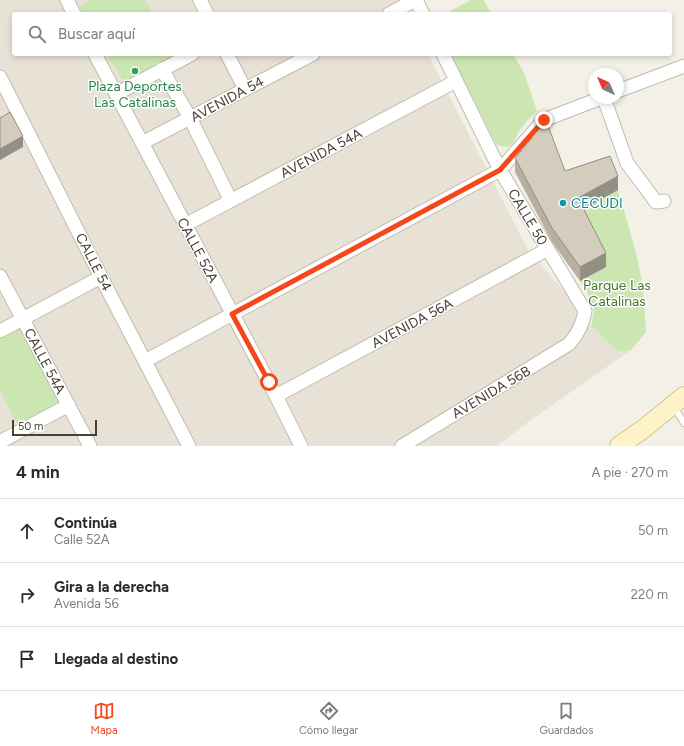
<!DOCTYPE html>
<html lang="es">
<meta charset="utf-8">
<style>
:root{--surface:#fff;--page:#f7f7f7;--text:#2b2b33;--muted:#7c7c81;--line:#e1e1e2;--accent:#f5471b}
body{margin:0;font-family:Figtree,sans-serif;background:var(--page);color:var(--text)}
.compass{position:absolute;left:588px;top:68px;width:36px;height:36px;border-radius:50%;background:var(--surface);box-shadow:0 2px 6px #0003;rotate:316deg}
.scale{position:absolute;left:12px;bottom:10px;width:85px;box-sizing:border-box;padding-left:4px;border:2px solid #464036;border-top:0;font-size:11px;line-height:14px;white-space:nowrap;color:#464036;-webkit-text-stroke:3px #fff;paint-order:stroke}
.stop{position:absolute;width:12px;height:12px;margin:-9px;border:3px solid #f5471b;border-radius:50%;background:#fff}
.stop.end{background:#f5471b;border-color:#fff;box-shadow:0 1px 4px #0008}
.list{margin:0;padding:0;list-style:none}
h2{display:flex;justify-content:space-between;align-items:center;height:52px;margin:0;padding:0 16px;font-size:17px}
h2 small{font-size:13px;font-weight:400;color:var(--muted)}
.list li{display:grid;grid-template-columns:26px 1fr auto;gap:12px;align-items:center;box-sizing:border-box;height:64px;padding:0 16px;border-top:1px solid var(--line)}
.list b{display:block;font-size:15px;white-space:nowrap}
.list p{margin:0;font-size:13px;white-space:nowrap;color:var(--muted)}
.list em{font-size:13px;font-style:normal;color:var(--muted)}
.icon{flex:none;width:22px;height:22px;fill:none;stroke:currentColor;stroke-width:2;stroke-linecap:round;stroke-linejoin:round}
.map{position:relative;flex:none;width:684px;height:446px;overflow:hidden}
.search{position:absolute;background:var(--surface);box-shadow:0 2px 6px #0003;left:12px;right:12px;top:12px;height:44px;display:flex;align-items:center;gap:10px;box-sizing:border-box;padding:0 14px;border-radius:4px;color:var(--muted);font-size:15px}
.sheet{height:244px;background:var(--surface)}
nav{display:flex;justify-content:space-around;align-items:center;box-sizing:border-box;height:56px;border-top:1px solid var(--line);background:var(--surface);font-size:11px;color:var(--muted)}
nav a{display:grid;justify-items:center;gap:2px}
nav .on{color:var(--accent)}
.map>svg:first-child{display:block}
</style>
<div class="map">
<svg width="684" height="446" viewBox="0 0 684 446">
<rect width="100%" height="100%" fill="#f3f0e7"/>
<path fill="#e7e2d5" d="M 0,0 L 401,0 L 408,14 L 14,14 L 14,54 L 428,54 L 528,250 L 577,306 L 591,326 L 618,352 L 631,350 L 528,422 L 497,446 L 0,446 Z"/>
<path fill="#cbe6b0" d="M 89,0 L 145,0 L 153,14 L 83,14 L 79,6 Z
M 471,0 L 484,0 L 491,14 L 445,14 Z
M 107,54 L 177,54 L 179,57 L 126,85 Z
M 451,54 L 513,54 L 524,73 L 537,111 C 532,116 527,120 523,126 C 514,136 515,154 496,144 Z
M 618,190 L 635,249 L 643,287 L 646,332 L 631,350 L 618,352 L 591,326 L 594,310 L 587,291 L 580,281 L 606,267 L 578,212 Z
M 23,319 L 69,405 L 20,431 L 0,390 L 0,331 Z"/>
<g fill="none" stroke-linecap="round" stroke-linejoin="round">
<defs>
<path id="service" d="M 674,407 L 684,423"/>
<path id="minor" d="M 67,0 L 74,14
M 200,0 L 207,14
M 416,0 L 423,14
M 389,14 L 415,0
M 95,54 L 276,396 L 301,446
M 227,54 L 245,89
M 162,69 L 190,118 L 231,201
M 0,77 L 101,277 L 189,446
M 618,91 L 684,66
M 116,94 L 192,54
M 604,98 L 627,163 L 656,202 L 664,201
M 142,143 L 313,54
M 185,225 L 456,81
M 0,276 L 90,446
M 0,331 L 101,277
M 145,361 L 500,170 L 544,120 L 601,98
M 276,396 L 548,249
M 0,442 L 69,405
M 402,446 L 569,344 C 578,334 583,324 585,311 L 500,170 L 443,54"/>
<path id="secondary" d="M 619,446 L 642,430 L 684,396"/>
</defs>
<use href="#service" stroke="#c1bbac" stroke-width="8"/>
<use href="#minor" stroke="#c1bbac" stroke-width="15"/>
<use href="#secondary" stroke="#d2c598" stroke-width="20"/>
<use href="#service" stroke="#fff" stroke-width="6"/>
<use href="#minor" stroke="#fff" stroke-width="13"/>
<use href="#secondary" stroke="#fdf3c6" stroke-width="18"/>
</g>
<path fill="#b6afa2" d="M 515,158 L 565,171 L 618,190 L 584,209 L 606,267 L 580,281 L 552,242 L 515,172 Z"/>
<path fill="#948f84" d="M 23,136 L 23,147 L 0,160 L 0,149 Z
M 618,176 L 618,190 L 578,212 L 578,198 Z
M 606,253 L 606,267 L 580,281 L 580,267 Z"/>
<path fill="#d4ccbc" stroke="#948f84" d="M 10,112 L 23,136 L 0,149 L 0,118 Z
M 544,115 L 565,171 L 610,156 L 618,176 L 578,198 L 606,253 L 580,267 L 552,228 L 515,158 L 531,139 Z"/>
<g fill="none" stroke-linecap="round" stroke-linejoin="round">
<path stroke="#f5471b" stroke-width="5" d="M 269,382 L 232,314 L 500,170 L 544,120"/>
</g>
<circle fill="#2e9e5b" stroke="#fff" stroke-width="1.5" cx="135" cy="71" r="4"/>
<circle fill="#0f9aa8" stroke="#fff" stroke-width="1.5" cx="563" cy="203" r="4"/>
<g text-anchor="middle" stroke-width="3" stroke-linejoin="round" paint-order="stroke">
<g font-size="14" fill="#27864d" stroke="#fff">
<text x="135" y="91">Plaza Deportes<tspan x="135" dy="16">Las Catalinas</tspan></text>
</g>
<g font-size="14" fill="#464036" stroke="#fff">
<text transform="translate(227 99) rotate(-28)" y="5">AVENIDA 54</text>
<text transform="translate(321 153) rotate(-28)" y="5">AVENIDA 54A</text>
<text transform="translate(528 217) rotate(59)" y="5">CALLE 50</text>
<text transform="translate(198 250) rotate(62)" y="5">CALLE 52A</text>
<text transform="translate(94 262) rotate(63)" y="5">CALLE 54</text>
<text transform="translate(412 323) rotate(-28)" y="5">AVENIDA 56A</text>
<text transform="translate(45 361) rotate(62)" y="5">CALLE 54A</text>
<text transform="translate(491 392) rotate(-31)" y="5">AVENIDA 56B</text>
</g>
<g font-size="14" fill="#0d838f" stroke="#fff" text-anchor="start">
<text x="571" y="208">CECUDI</text>
</g>
<g font-size="14" fill="#43762a" stroke="#fff">
<text x="617" y="290">Parque Las<tspan x="617" dy="16">Catalinas</tspan></text>
</g>
</g>
</svg>
<svg class="compass" viewBox="-18 -18 36 36"><path d="M0-13l5 13h-10z" fill="#e53935"/><path d="M0 13l5-13h-10z" fill="#7c7c81"/></svg>
<div class="scale">50 m</div>
<div class="stop" style="left:269px;top:382px"></div>
<div class="stop end" style="left:544px;top:120px"></div>
<div class="search"><svg class="icon" aria-label="search" viewBox="0 0 24 24"><circle cx="10" cy="10" r="6"/><path d="M15 15l6 6"/></svg>Buscar aquí</div>
</div>
<section class="sheet">
<h2>4 min<small>A pie · 270 m</small></h2>
<ul class="list">
<li><svg class="icon" aria-label="ahead" viewBox="0 0 24 24"><path d="M12 20V5M6 11l6-6 6 6"/></svg><div><b>Continúa</b><p>Calle 52A</p></div><em>50 m</em></li>
<li><svg class="icon" aria-label="right" viewBox="0 0 24 24"><path d="M7 20v-9h11M14 6l5 5-5 5"/></svg><div><b>Gira a la derecha</b><p>Avenida 56</p></div><em>220 m</em></li>
<li><svg class="icon" aria-label="arrive" viewBox="0 0 24 24"><path d="M6 21V4h12l-3 4 3 4H6"/></svg><div><b>Llegada al destino</b></div></li>
</ul>
</section>
<nav>
<a class="on"><svg class="icon" aria-label="map" viewBox="0 0 24 24"><path d="M3 6l6-2 6 2 6-2v14l-6 2-6-2-6 2zM9 4v14M15 6v14"/></svg>Mapa</a>
<a><svg class="icon" aria-label="directions" viewBox="0 0 24 24"><path d="M12 3l9 9-9 9-9-9zM9 14v-3h6M13 9l2 2-2 2"/></svg>Cómo llegar</a>
<a><svg class="icon" aria-label="saved" viewBox="0 0 24 24"><path d="M7 4h10v16l-5-4-5 4z"/></svg>Guardados</a>
</nav>
